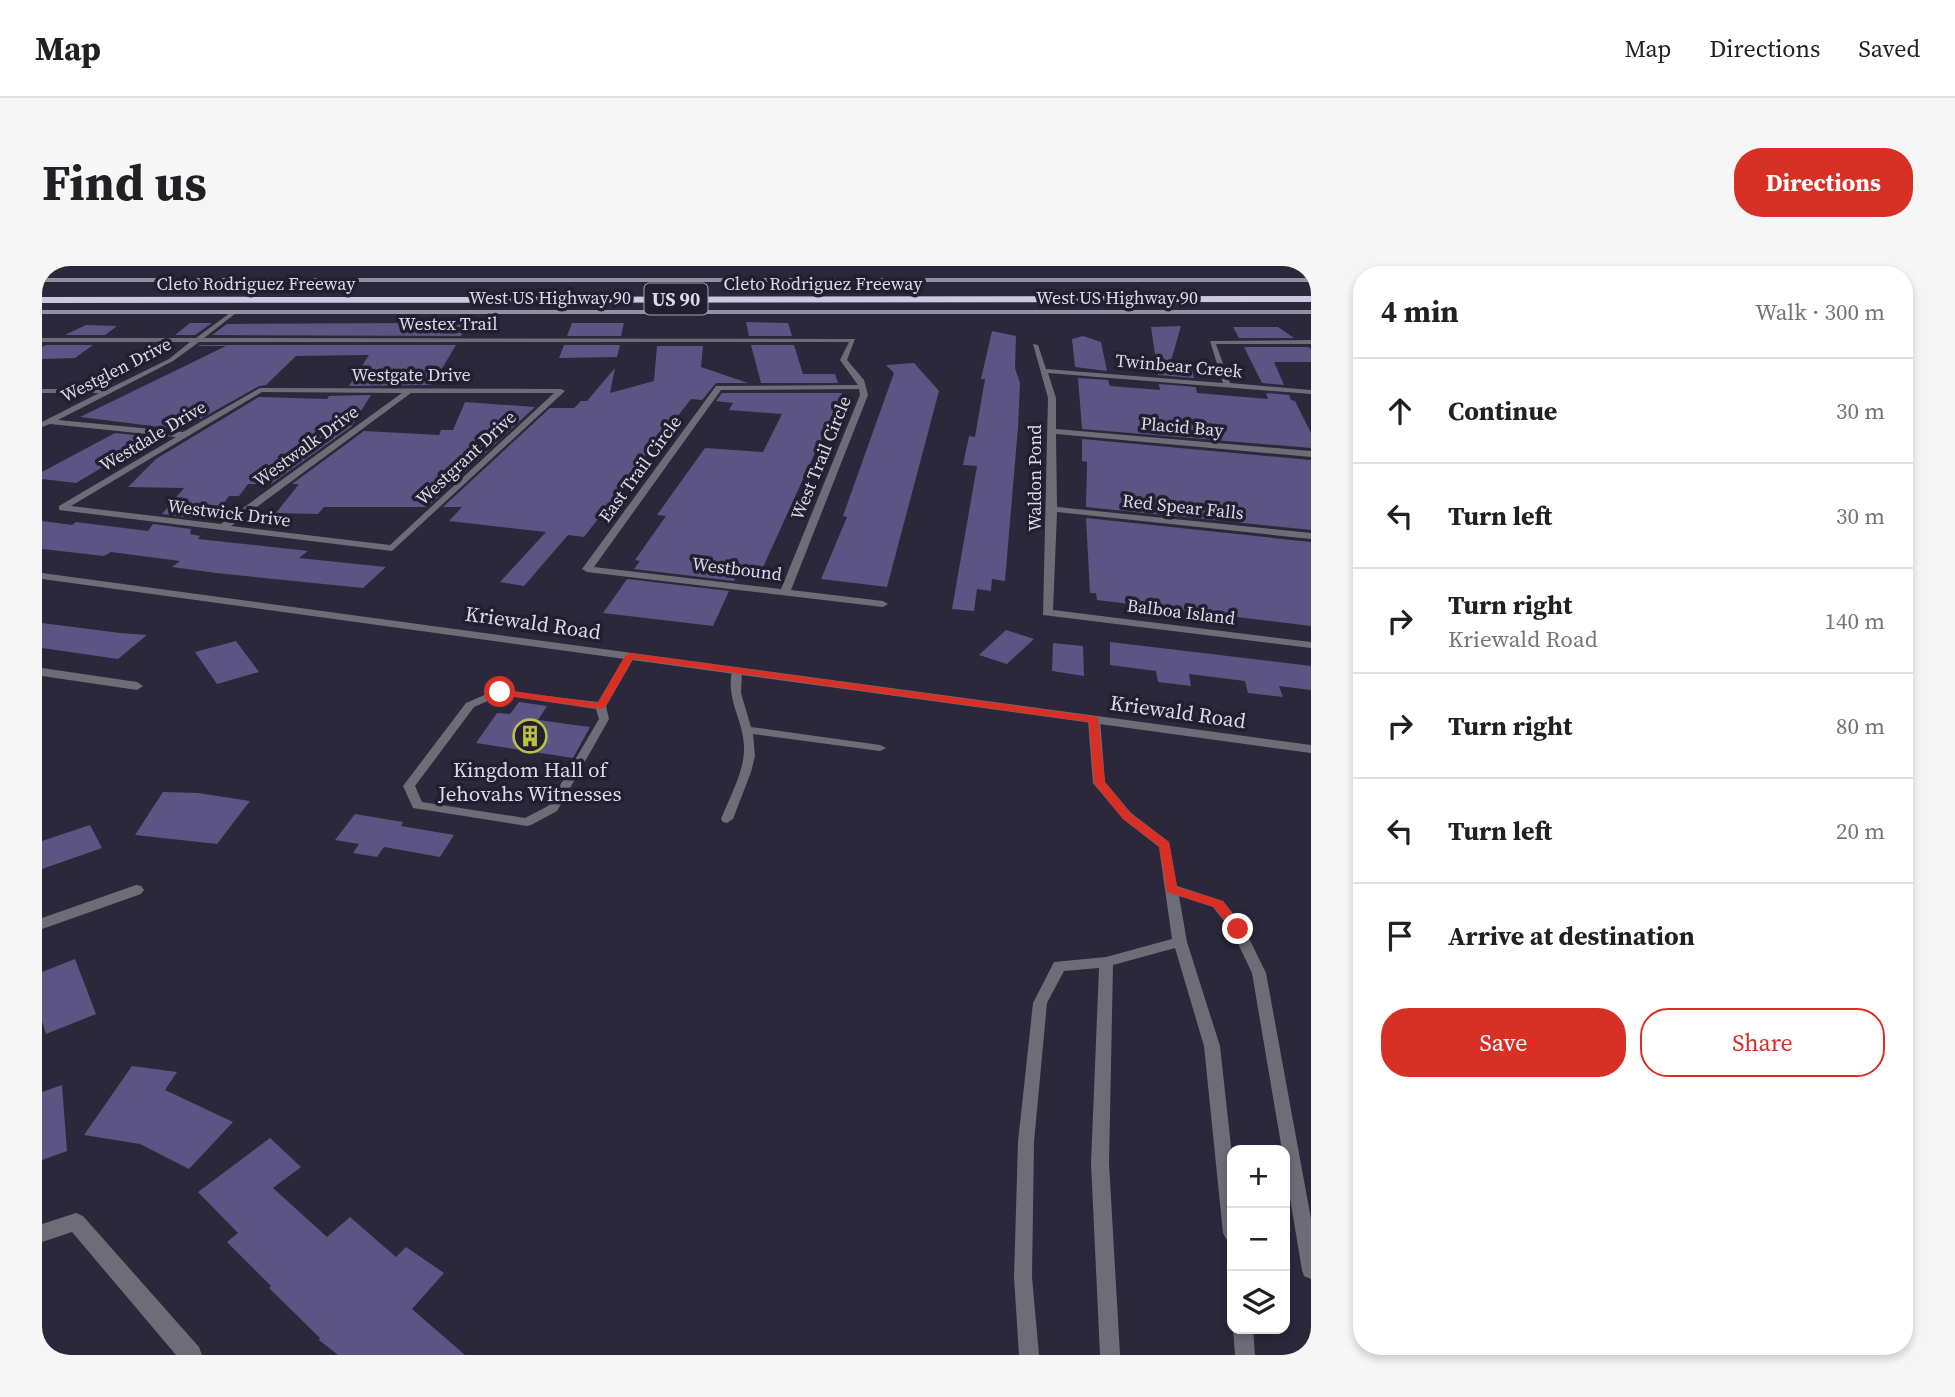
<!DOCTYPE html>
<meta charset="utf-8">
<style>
:root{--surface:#fff;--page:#f6f6f6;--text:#202124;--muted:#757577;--line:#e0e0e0;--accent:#d93025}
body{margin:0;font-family:"Source Serif 4",serif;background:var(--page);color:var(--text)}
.controls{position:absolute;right:21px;bottom:21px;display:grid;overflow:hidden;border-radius:14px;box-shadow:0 4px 10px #0003}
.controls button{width:63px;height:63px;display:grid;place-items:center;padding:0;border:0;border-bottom:2px solid var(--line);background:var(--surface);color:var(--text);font:35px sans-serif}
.stop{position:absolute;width:21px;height:21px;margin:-16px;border:5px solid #d93025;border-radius:50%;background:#fff}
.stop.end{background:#d93025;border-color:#fff;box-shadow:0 2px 7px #0008}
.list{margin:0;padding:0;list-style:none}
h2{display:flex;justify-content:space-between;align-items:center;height:91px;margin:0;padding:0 28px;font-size:30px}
h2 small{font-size:23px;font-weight:400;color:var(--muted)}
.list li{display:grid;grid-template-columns:46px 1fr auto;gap:21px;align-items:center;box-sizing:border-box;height:105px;padding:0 28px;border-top:2px solid var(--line)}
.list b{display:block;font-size:26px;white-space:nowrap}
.list p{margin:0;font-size:23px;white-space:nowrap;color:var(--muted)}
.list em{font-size:23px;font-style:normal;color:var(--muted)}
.actions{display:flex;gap:14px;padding:21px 28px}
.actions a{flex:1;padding:16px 0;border:2px solid var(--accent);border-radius:28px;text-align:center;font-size:24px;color:var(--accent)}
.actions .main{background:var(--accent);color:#fff}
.icon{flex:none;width:38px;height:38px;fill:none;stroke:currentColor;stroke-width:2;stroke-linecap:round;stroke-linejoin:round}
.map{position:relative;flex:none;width:1269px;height:1089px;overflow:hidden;border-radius:28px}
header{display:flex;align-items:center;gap:42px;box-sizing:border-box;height:98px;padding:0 35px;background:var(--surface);border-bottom:2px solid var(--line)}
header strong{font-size:33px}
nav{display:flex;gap:38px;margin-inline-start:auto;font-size:24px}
.intro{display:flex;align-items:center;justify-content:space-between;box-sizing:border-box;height:168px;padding:0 42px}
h1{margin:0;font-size:49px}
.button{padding:18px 32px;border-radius:28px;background:var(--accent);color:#fff;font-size:24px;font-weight:700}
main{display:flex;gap:42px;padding:0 42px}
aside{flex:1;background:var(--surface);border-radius:28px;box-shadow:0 4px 10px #0003}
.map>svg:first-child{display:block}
</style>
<header>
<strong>Map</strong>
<nav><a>Map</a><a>Directions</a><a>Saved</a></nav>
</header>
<div class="intro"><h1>Find us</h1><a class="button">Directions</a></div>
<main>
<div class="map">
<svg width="1269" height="1089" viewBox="0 0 1269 1089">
<rect width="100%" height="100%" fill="#2b283b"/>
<path fill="#5c5483" d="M 704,56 L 746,57 L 750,70 L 707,70 Z
M 148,57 L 170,57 L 153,69 L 133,69 Z
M 366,57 L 426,58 L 419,70 L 170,69 L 185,58 Z
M 530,57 L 582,57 L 579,70 L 525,70 Z
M 44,59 L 75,60 L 63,69 L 23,69 Z
M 1139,60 L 1127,102 L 1150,104 L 1152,112 L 1116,109 L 1109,61 Z
M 1191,61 L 1236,61 L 1252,72 L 1197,72 Z
M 950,65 L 974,70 L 973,102 L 978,117 L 976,161 L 963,315 L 950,313 L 949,325 L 935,323 L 932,345 L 910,343 L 935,200 L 921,199 L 927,170 L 933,171 L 943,113 L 939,113 Z
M 1041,70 L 1059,76 L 1065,105 L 1033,101 L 1030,73 Z
M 4,79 L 51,79 L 33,92 L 0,93 L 0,81 Z
M 158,79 L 414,79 L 390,119 L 307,120 L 327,89 L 254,90 L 224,119 L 217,120 L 144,161 L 159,146 L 157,144 L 126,162 L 38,151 L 184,80 L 156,80 Z
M 522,79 L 578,79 L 575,91 L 517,92 Z
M 709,79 L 752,79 L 761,108 L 793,108 L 796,117 L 719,117 Z
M 615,80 L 661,80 L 659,101 L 706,117 L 674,117 L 660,134 L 649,133 L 542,271 L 526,269 L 482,320 L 458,316 L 504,266 L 407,255 L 420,241 L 401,241 L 508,142 L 532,142 L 539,135 L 545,135 L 573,102 L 568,127 L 612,115 Z
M 1202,81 L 1266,81 L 1269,83 L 1269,96 L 1232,96 L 1242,119 L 1220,117 Z
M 872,97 L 897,125 L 845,321 L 779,313 L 805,251 L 801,250 L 852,107 L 844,99 Z
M 1036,112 L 1066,114 L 1068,120 L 1118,124 L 1117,118 L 1154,121 L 1155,127 L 1226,133 L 1224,127 L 1247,129 L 1249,134 L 1253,135 L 1269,167 L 1269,182 L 1040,163 Z
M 680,127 L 800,127 L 718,308 L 696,305 L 692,315 L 592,303 L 598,295 L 593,294 L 624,250 L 615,249 L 663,182 L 721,186 L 740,148 L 687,144 L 691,137 L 674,135 Z
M 329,129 L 309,161 L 229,218 L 206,218 L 197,230 L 187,230 L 176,245 L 150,244 L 150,252 L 120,248 L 142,222 L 86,221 L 114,193 L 217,131 L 285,133 L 287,130 Z
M 423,136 L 493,141 L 385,241 L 282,241 L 276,248 L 234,247 L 257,218 L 250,218 L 322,165 L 397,169 L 399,164 L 411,164 Z
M 73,167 L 111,171 L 34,217 L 0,213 L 0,206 Z
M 1040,173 L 1269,194 L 1269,264 L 1044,241 L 1045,196 L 1040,195 Z
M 1044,252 L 1269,276 L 1269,360 L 1055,334 L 1054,327 L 1048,327 Z
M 0,255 L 30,259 L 34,256 L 106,265 L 111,258 L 149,263 L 148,268 L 158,270 L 156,273 L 266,285 L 257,292 L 344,301 L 321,322 L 174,307 L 130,301 L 138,295 L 69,286 L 62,290 L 0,283 Z
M 585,313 L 687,325 L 671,360 L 561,347 Z
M 0,357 L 78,367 L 105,369 L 76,393 L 0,382 Z
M 964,364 L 992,373 L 965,398 L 937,389 Z
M 194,375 L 217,406 L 175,418 L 153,386 Z
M 1068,376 L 1269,400 L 1269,424 L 1237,420 L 1241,431 L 1206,427 L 1203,415 L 1147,408 L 1149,420 L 1116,416 L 1114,405 L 1068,399 Z
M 1011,377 L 1041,380 L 1042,410 L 1010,405 Z
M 477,436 L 505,440 L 496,454 L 548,461 L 531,492 L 434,477 L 455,447 L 468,448 Z
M 121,526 L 156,527 L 208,535 L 175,578 L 93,569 Z
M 313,548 L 361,556 L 359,560 L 412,569 L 398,591 L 342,581 L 335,591 L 311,587 L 317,578 L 293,574 Z
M 48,559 L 60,582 L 0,603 L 0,575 Z
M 33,693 L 54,748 L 4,768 L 0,755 L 0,706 Z
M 90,800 L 135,806 L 123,824 L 191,856 L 147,903 L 98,878 L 42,869 Z
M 20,819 L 25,885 L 0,894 L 0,826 Z
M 228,872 L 259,901 L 231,922 L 285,971 L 308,951 L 354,991 L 364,981 L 402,1007 L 370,1043 L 423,1089 L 296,1089 L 277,1074 L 278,1072 L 227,1022 L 229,1020 L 185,976 L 196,967 L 156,926 Z"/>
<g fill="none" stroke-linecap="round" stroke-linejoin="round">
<path fill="#6e6d77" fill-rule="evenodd" d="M 588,387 L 593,390 L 564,440 L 567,453 L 515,545 L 489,559 L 485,560 L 371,542 L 361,520 L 424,437 L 454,424 L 556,436 L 583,390 ZM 459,429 L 554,443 L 557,453 L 506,540 L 483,552 L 380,536 L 373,520 L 432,441 Z
M 695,402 L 700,405 L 699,427 L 709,461 L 838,479 L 844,482 L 838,485 L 711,468 L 713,490 L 709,506 L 691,553 L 685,557 L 681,556 L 679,553 C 688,530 703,505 702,480 C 701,453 684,434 690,405 Z
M 1052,451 L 1058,454 L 1063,516 L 1089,547 L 1127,576 L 1135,620 L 1181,635 L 1201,660 L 1224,707 L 1269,953 L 1269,1013 L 1262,1010 L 1260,1004 L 1243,903 L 1243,884 L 1240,884 L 1210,707 L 1190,665 L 1171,641 L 1137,630 L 1145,676 L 1178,780 L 1190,890 L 1190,975 L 1184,973 L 1181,967 L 1162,780 L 1133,682 L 1071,699 L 1067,897 L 1078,1089 L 1058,1089 L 1049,897 L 1057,702 L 1022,705 L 1005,737 L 992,876 L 990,1011 L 997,1089 L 977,1089 L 972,1011 L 976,876 L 991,737 L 1012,696 L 1064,691 L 1130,673 L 1117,581 L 1081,553 L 1051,517 L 1046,454 Z
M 1191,1063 L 1211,1063 L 1213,1089 L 1193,1089 Z"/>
<path fill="#6e6d77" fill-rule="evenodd" d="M 192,44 L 194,47 L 162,72 L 813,73 L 805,94 L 822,114 L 826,129 L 749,324 L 841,335 L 846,338 L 841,341 L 545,306 L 540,303 L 674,120 L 816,119 L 798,94 L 807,76 L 157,76 L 131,95 L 16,154 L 141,166 L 218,122 L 519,123 L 523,125 L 350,285 L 17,244 L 17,240 L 134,171 L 8,158 L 0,161 L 0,156 L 57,127 L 0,127 L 0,123 L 66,123 L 127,93 L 148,76 L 0,76 L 0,72 L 154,72 ZM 817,123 L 818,129 L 739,323 L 552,301 L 679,124 ZM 220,126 L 360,127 L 179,258 L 29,240 ZM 369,127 L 512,127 L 348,279 L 189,260 Z
M 1269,74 L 1269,78 L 1174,78 L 1188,117 L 1269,124 L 1269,128 L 1006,107 L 1014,132 L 1014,163 L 1269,185 L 1269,191 L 1014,168 L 1015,241 L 1269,267 L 1269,273 L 1015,246 L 1011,344 L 1269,376 L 1269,382 L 1001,349 L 1006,132 L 991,78 L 996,79 L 1004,103 L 1181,117 L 1168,75 Z
M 0,402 L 95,416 L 101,420 L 95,424 L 0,410 Z
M 94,619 L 99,620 L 102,624 L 99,628 L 0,663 L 0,652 Z
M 34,947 L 41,950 L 157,1081 L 160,1089 L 134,1089 L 30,966 L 0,976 L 0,958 Z"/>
<path fill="#6e6d77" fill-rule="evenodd" d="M 0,307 L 1269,479 L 1269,487 L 0,313 Z"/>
<path fill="#9492a2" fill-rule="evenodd" d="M 0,12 L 1269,12 L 1269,16 L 0,16 Z
M 0,44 L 1269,44 L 1269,48 L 0,48 Z"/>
<path fill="#cbc8e1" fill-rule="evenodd" d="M 1269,30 L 1269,36 L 0,37 L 0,31 Z"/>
</g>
<path fill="#d93025" d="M 588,387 L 1056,451 L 1063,516 L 1089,548 L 1127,576 L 1135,621 L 1181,635 L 1202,663 L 1196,668 L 1191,666 L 1172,641 L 1125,626 L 1117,580 L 1081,553 L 1052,517 L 1047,456 L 591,393 L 564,440 L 559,443 L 458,429 L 453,426 L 458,423 L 556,437 L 583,390 Z"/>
<defs>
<symbol id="building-ring" viewBox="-11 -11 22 22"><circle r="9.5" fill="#221f31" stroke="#bbc044" stroke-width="1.5"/><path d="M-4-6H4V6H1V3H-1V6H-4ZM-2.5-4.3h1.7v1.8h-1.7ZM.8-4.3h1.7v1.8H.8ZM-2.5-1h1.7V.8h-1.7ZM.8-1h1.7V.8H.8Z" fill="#bbc044"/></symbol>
</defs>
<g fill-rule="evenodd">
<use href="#building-ring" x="469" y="451" width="38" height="38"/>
</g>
<g text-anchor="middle" stroke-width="7" stroke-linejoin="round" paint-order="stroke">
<g font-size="18" fill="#dcdae7" stroke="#221f31">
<text x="214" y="24">Cleto Rodriguez Freeway</text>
<text x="781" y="24">Cleto Rodriguez Freeway</text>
<text x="508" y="38">West US Highway 90</text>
<text x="1075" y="38">West US Highway 90</text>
<text x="406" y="64">Westex Trail</text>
<text transform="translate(1137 100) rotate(5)" y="6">Twinbear Creek</text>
<text transform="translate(74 104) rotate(-27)" y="6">Westglen Drive</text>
<text x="369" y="115">Westgate Drive</text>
<text transform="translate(1140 161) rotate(5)" y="6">Placid Bay</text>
<text transform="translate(111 170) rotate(-31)" y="6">Westdale Drive</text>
<text transform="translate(264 180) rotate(-36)" y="6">Westwalk Drive</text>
<text transform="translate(424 192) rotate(-43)" y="6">Westgrant Drive</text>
<text transform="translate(779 192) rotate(-68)" y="6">West Trail Circle</text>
<text transform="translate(598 203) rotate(-54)" y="6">East Trail Circle</text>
<text transform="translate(993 212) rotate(-90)" y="6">Waldon Pond</text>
<text transform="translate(1141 241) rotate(6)" y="6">Red Spear Falls</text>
<text transform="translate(187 247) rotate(7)" y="6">Westwick Drive</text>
<text transform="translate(695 303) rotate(7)" y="6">Westbound</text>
<text transform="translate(1139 346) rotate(7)" y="6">Balboa Island</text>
</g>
<rect fill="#221f31" stroke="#a4a2b0" stroke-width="2" x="602.5" y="17.5" width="63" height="31" rx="5"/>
<g font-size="19" font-weight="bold" fill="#dcdae7">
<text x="634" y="40">US 90</text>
</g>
<g font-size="21" fill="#dcdae7" stroke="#221f31">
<text transform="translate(491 357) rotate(8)" y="7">Kriewald Road</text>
<text transform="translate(1136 446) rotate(8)" y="7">Kriewald Road</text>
</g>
<g font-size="21" fill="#dcdae7" stroke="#221f31">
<text x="488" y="511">Kingdom Hall of<tspan x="488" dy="24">Jehovahs Witnesses</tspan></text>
</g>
</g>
</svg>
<div class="controls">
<button>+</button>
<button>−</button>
<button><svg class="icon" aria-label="layers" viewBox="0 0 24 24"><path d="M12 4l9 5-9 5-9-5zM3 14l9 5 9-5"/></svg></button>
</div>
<div class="stop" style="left:458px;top:426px"></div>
<div class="stop end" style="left:1196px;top:663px"></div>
</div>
<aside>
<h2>4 min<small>Walk · 300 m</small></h2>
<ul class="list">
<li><svg class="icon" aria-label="ahead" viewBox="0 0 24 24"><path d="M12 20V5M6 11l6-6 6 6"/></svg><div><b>Continue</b></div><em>30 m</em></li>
<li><svg class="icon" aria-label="left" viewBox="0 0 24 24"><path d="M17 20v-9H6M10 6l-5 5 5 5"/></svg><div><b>Turn left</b></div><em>30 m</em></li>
<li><svg class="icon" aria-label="right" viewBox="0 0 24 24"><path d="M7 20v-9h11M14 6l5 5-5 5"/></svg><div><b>Turn right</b><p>Kriewald Road</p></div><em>140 m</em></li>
<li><svg class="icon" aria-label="right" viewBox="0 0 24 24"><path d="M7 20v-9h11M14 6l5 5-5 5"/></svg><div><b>Turn right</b></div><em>80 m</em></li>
<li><svg class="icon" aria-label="left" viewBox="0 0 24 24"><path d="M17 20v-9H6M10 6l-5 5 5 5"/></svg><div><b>Turn left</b></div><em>20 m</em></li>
<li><svg class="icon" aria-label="arrive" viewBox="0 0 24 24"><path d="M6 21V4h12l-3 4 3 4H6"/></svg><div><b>Arrive at destination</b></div></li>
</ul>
<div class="actions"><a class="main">Save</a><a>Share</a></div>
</aside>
</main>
